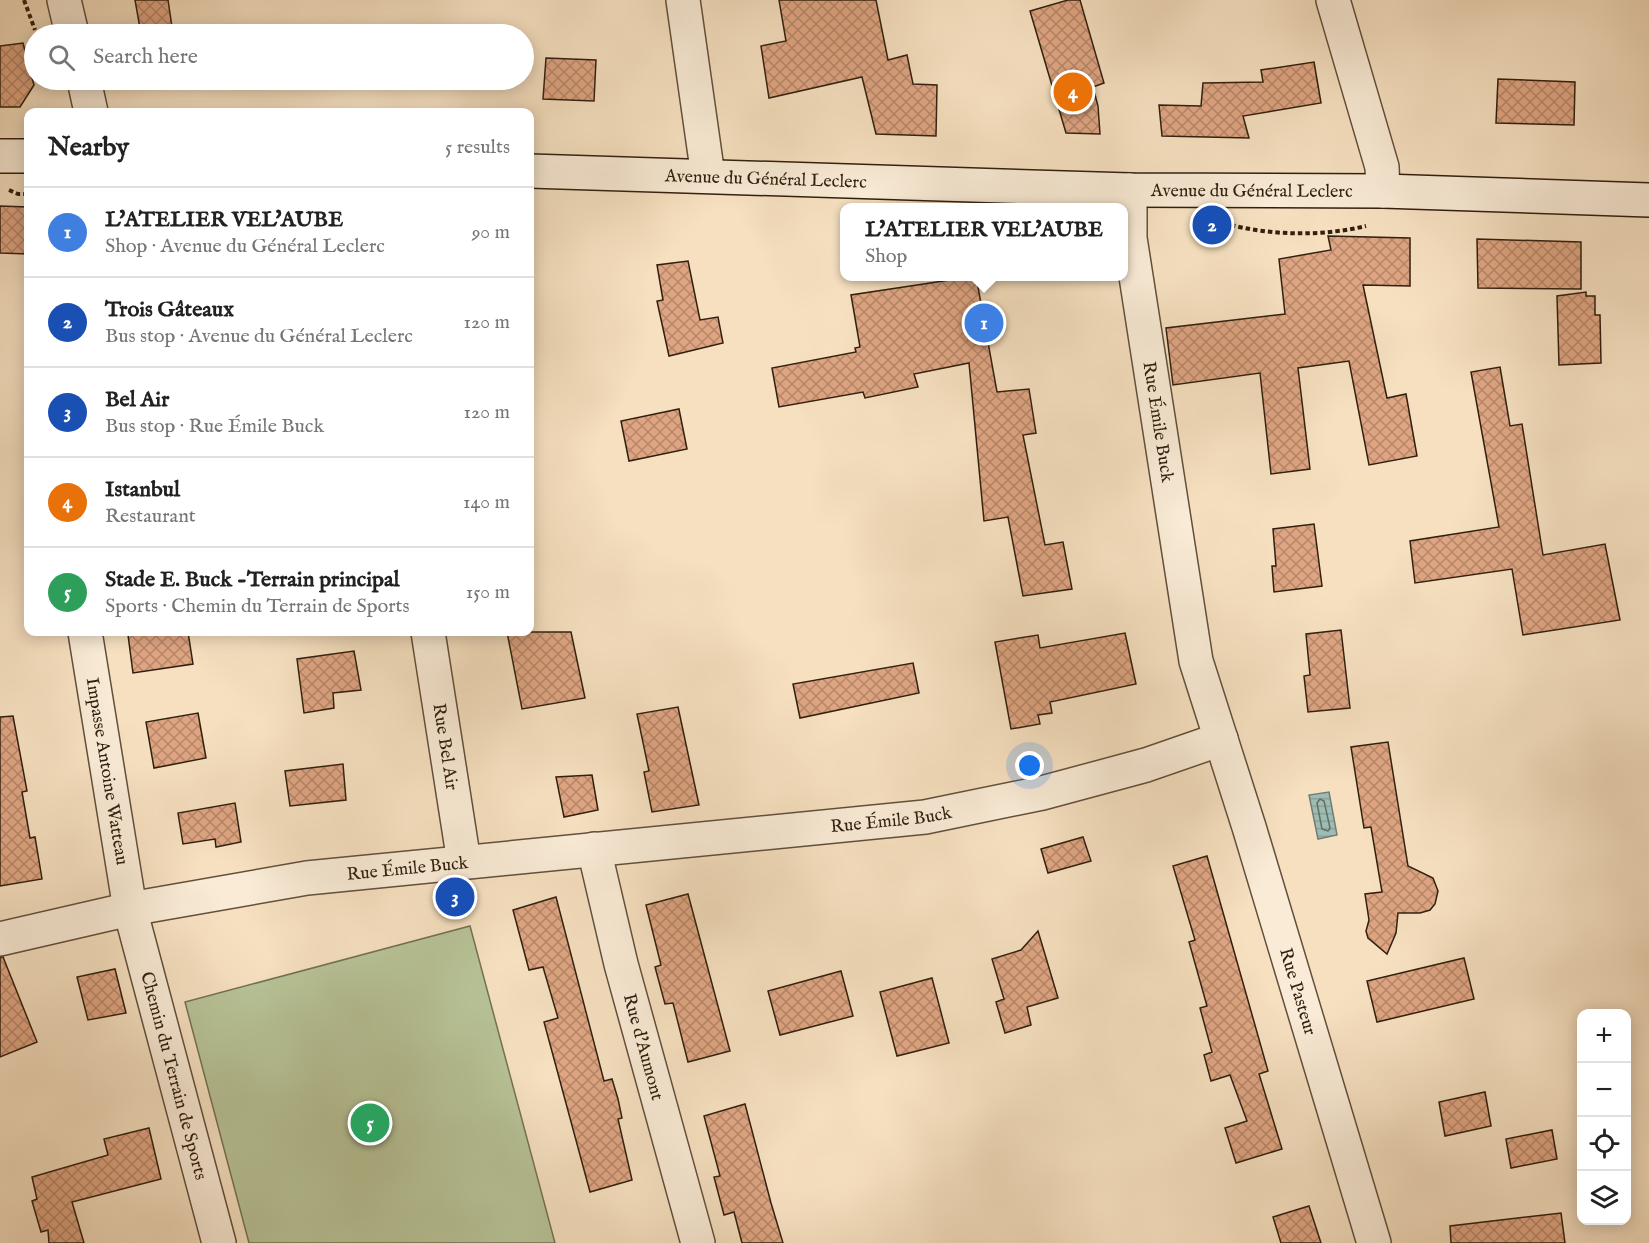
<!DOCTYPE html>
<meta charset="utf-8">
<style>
:root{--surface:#fff;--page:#f2f2f2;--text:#222;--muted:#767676;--line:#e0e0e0;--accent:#8f2418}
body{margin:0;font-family:"IM FELL English",serif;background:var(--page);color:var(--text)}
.controls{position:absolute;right:18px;bottom:18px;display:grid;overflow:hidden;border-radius:12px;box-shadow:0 3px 15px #0003}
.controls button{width:54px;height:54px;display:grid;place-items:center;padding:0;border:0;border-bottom:2px solid var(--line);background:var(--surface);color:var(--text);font:30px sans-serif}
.you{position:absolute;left:1030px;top:766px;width:21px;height:21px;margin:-15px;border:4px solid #fff;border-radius:50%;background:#1a73e8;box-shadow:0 0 0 9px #1a73e833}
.badge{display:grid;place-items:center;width:39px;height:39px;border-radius:50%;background:var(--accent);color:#fff;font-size:20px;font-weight:700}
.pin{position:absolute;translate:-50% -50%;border:3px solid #fff;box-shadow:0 2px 6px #0006}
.popup{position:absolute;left:840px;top:203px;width:288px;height:78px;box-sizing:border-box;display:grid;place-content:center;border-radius:12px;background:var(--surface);filter:drop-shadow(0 2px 4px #0005);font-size:20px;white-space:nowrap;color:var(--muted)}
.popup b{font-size:22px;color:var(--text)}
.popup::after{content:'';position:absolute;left:50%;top:100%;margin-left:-12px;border:12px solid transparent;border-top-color:var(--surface)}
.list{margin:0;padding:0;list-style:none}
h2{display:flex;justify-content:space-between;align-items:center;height:78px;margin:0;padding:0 24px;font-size:26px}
h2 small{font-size:20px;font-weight:400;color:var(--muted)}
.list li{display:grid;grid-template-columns:39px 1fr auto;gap:18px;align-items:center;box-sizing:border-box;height:90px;padding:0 24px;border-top:2px solid var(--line)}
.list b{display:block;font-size:22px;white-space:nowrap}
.list p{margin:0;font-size:20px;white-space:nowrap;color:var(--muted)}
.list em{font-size:20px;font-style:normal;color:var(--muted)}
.icon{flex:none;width:33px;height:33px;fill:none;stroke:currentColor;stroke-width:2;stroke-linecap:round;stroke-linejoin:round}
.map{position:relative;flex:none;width:1649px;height:1243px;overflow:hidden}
.search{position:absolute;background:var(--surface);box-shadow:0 3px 15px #0003;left:24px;top:24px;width:510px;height:66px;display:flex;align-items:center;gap:15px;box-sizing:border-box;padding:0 21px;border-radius:33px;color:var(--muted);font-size:22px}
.panel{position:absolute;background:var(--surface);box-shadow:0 3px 15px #0003;left:24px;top:108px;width:510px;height:528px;border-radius:12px}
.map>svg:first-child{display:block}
</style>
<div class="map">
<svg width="1649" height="1243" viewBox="0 0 1649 1243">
<defs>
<pattern id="water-rules" width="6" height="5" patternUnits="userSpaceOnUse" patternTransform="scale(1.5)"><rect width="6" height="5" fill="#9dbdb4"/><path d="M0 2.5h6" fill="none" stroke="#88a29a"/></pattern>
<pattern id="building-cross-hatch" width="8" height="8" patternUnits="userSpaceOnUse" patternTransform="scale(1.5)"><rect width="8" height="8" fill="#dfa582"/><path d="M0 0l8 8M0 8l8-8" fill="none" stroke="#b58669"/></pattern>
</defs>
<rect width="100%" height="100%" fill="#f6e0c0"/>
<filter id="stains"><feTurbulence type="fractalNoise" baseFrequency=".00333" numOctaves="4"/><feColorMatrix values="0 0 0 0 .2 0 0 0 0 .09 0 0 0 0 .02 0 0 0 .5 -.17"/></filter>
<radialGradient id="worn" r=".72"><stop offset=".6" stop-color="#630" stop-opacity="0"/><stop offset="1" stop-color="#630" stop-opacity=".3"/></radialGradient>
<path fill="#b7c397" stroke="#747153" stroke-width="1.5" d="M 470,926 L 555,1243 L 249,1243 L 185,1002 Z"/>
<path fill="url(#water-rules)" stroke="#727e72" stroke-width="1.5" d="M 1329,792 L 1337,835 L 1318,839 L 1309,795 Z"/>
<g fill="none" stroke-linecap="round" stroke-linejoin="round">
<path stroke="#676e62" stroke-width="1.5" d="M 1320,799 L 1324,801 L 1330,828 L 1328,831 L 1322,829 L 1317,803 Z"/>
</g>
<path fill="url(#building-cross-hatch)" stroke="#311f0f" stroke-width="1.5" d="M 135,0 L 168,0 L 173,34 L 141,34 Z
M 779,0 L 876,0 L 888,60 L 907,55 L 913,84 L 937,85 L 936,136 L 876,134 L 862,77 L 769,98 L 761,46 L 786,41 Z
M 1068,0 L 1080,0 L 1104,83 L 1093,87 L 1098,106 L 1100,134 L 1066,133 L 1030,11 Z
M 23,43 L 34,85 L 20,107 L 0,107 L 0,46 Z
M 546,58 L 596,60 L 594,101 L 543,99 Z
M 1314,62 L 1321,103 L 1243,116 L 1249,138 L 1162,136 L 1159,105 L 1201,106 L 1203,83 L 1263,82 L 1261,70 Z
M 1498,79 L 1575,82 L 1574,125 L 1496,123 Z
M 0,206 L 28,207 L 28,254 L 0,253 Z
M 1328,236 L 1410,238 L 1410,286 L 1363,285 L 1387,398 L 1406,394 L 1417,456 L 1369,465 L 1349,361 L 1298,368 L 1310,469 L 1271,474 L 1260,373 L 1173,385 L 1166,328 L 1285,314 L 1279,259 L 1331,250 Z
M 1477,239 L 1581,242 L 1581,289 L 1478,288 Z
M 688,261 L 700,320 L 718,317 L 723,343 L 669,356 L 657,301 L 663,300 L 657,265 Z
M 976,276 L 997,392 L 1029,389 L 1036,433 L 1023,435 L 1045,545 L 1063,542 L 1072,589 L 1023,596 L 1008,517 L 984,521 L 969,363 L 914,374 L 918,387 L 865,398 L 863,392 L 779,407 L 772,368 L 856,352 L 855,348 L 860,347 L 851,295 Z
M 1586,292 L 1586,296 L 1595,296 L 1595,315 L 1600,315 L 1601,363 L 1559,365 L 1557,296 Z
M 1500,367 L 1510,426 L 1522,424 L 1543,555 L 1605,544 L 1620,620 L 1523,635 L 1512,569 L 1415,583 L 1410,541 L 1499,527 L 1471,372 Z
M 679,409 L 687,449 L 629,461 L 621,421 Z
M 1314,524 L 1322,586 L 1274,592 L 1272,566 L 1276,566 L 1273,529 Z
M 1341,630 L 1350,708 L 1308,712 L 1304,676 L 1310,675 L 1306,634 Z
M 155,632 L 188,632 L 193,664 L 133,673 L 128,635 Z
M 507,632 L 571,632 L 585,698 L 522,709 Z
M 1125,633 L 1136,684 L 1050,702 L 1052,713 L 1038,715 L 1040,724 L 1011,729 L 995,642 L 1038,635 L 1040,648 Z
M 354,651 L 361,690 L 333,693 L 334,708 L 304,713 L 297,659 Z
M 913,663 L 919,693 L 800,718 L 793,684 Z
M 678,707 L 699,805 L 652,812 L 644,772 L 649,771 L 637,714 Z
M 198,713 L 206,758 L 154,768 L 146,722 Z
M 13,716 L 27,791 L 22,792 L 30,838 L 35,837 L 42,879 L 0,886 L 0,717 Z
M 1388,742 L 1408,866 L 1433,878 L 1438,891 L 1435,904 L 1430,910 L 1420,913 L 1398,913 L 1396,933 L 1387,954 L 1368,938 L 1366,931 L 1369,920 L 1365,894 L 1382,892 L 1371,827 L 1364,828 L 1351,747 Z
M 343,764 L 346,800 L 290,806 L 285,771 Z
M 592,775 L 598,810 L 564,817 L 556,777 Z
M 235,803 L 241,842 L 216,847 L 215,839 L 183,844 L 178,813 Z
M 1083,837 L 1091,861 L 1048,873 L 1041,849 Z
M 1207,856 L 1268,1071 L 1259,1074 L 1282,1149 L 1236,1163 L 1225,1128 L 1247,1121 L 1230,1075 L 1211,1081 L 1204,1055 L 1212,1052 L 1200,1008 L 1207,1006 L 1189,942 L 1195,940 L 1173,866 Z
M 688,894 L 730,1051 L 688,1062 L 673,1003 L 665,1004 L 655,967 L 661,965 L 646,905 Z
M 556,897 L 604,1081 L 612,1079 L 618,1099 L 622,1118 L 618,1119 L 632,1180 L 590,1192 L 544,1022 L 558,1018 L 543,967 L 529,970 L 513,910 Z
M 1038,931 L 1058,998 L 1027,1007 L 1031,1025 L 1005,1033 L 996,1002 L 1004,999 L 992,959 L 1021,950 Z
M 0,957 L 3,957 L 37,1042 L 0,1057 Z
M 1464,958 L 1474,999 L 1377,1022 L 1367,981 Z
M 115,969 L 126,1013 L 88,1020 L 77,977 Z
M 841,971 L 853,1016 L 780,1035 L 768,991 Z
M 932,978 L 949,1043 L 897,1056 L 880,992 Z
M 1485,1092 L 1491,1126 L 1445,1136 L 1439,1102 Z
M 745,1104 L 771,1203 L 783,1243 L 742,1243 L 734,1212 L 724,1215 L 714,1177 L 720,1176 L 704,1116 Z
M 149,1128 L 161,1179 L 72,1202 L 84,1243 L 49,1243 L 48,1230 L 41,1232 L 32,1201 L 37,1199 L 32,1177 L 108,1155 L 104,1139 Z
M 1552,1130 L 1557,1159 L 1511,1168 L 1506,1139 Z
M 1309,1206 L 1321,1243 L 1281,1243 L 1273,1217 Z
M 1561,1213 L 1565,1243 L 1451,1243 L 1450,1226 Z"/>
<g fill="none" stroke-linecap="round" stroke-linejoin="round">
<defs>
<g id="minor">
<path d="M 64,0 L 72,34"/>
<path d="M 683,0 L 708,176"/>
<path d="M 1333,0 L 1382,167 L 1383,191"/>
<path d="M 84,80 L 91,112"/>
<path id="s1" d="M 85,632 L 130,909 L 219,1243"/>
<path id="s2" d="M 428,632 L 464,862"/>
<path id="s3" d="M 594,849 L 621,964 L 698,1243"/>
</g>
<g id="tertiary">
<path id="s4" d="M 1130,190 L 1130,238 L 1196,661 L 1249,827 L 1374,1243"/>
<path id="s5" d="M 0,939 L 130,909 L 307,878 L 925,817 L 1042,793 L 1146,765 L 1221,739"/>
</g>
<g id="secondary">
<path d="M 0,156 L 28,156"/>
<path id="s6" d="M 530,171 L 1130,190 L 1383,191 L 1649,200"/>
</g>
</defs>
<use href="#minor" stroke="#624f3b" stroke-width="36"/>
<use href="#tertiary" stroke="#624f3b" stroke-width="36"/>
<use href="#secondary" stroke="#311f0f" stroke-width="36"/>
<path stroke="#311f0f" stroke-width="4" stroke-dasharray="4.5 3" stroke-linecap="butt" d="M 24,0 L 35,30
M 9,190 L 18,194 L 28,194
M 1231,225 C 1274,236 1324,236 1366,226"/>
<use href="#minor" stroke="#f9ebd6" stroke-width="33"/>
<use href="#tertiary" stroke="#f9ebd6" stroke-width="33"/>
<use href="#secondary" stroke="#f9ebd6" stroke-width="33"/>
</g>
<g text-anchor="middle" stroke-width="5" stroke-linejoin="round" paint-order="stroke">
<g font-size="18" fill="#311f0f" stroke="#f9ebd6">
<text dy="6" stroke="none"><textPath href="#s6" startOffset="236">Avenue du Général Leclerc</textPath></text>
<text dy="6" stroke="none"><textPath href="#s6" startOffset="722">Avenue du Général Leclerc</textPath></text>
<text dy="6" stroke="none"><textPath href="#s4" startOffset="234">Rue Émile Buck</textPath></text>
<text dy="6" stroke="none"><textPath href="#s2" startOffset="116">Rue Bel Air</textPath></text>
<text dy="6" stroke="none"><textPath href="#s1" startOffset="141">Impasse Antoine Watteau</textPath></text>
<text dy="6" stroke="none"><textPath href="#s5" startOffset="900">Rue Émile Buck</textPath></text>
<text dy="6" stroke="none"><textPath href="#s5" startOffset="414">Rue Émile Buck</textPath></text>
<text dy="6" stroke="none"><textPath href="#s4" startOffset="822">Rue Pasteur</textPath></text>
<text dy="6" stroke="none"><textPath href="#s3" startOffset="204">Rue d'Aumont</textPath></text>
<text dy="6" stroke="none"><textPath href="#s1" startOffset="453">Chemin du Terrain de Sports</textPath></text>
</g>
</g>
<rect width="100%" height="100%" filter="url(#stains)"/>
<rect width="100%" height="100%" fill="url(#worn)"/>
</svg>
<div class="controls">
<button>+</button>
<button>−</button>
<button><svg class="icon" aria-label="locate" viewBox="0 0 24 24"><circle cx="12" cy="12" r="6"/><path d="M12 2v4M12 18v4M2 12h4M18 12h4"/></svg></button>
<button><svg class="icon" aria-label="layers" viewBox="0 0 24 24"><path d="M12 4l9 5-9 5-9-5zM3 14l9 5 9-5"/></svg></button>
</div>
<div class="you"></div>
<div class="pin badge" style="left:984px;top:323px;background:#3f7fe0">1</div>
<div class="popup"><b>L'ATELIER VEL'AUBE</b>Shop</div>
<div class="pin badge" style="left:1212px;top:225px;background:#1a4fb4">2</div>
<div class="pin badge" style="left:455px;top:897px;background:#1a4fb4">3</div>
<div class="pin badge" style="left:1073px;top:92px;background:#e8710a">4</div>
<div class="pin badge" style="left:370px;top:1123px;background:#2e9e5b">5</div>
<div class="search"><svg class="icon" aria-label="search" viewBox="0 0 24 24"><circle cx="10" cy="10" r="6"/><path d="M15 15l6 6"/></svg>Search here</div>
<section class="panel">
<h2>Nearby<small>5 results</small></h2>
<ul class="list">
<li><span class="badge" style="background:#3f7fe0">1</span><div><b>L'ATELIER VEL'AUBE</b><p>Shop · Avenue du Général Leclerc</p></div><em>90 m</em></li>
<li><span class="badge" style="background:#1a4fb4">2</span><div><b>Trois Gâteaux</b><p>Bus stop · Avenue du Général Leclerc</p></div><em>120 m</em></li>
<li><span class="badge" style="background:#1a4fb4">3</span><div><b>Bel Air</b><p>Bus stop · Rue Émile Buck</p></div><em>120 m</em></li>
<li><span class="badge" style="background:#e8710a">4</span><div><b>Istanbul</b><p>Restaurant</p></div><em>140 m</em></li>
<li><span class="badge" style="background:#2e9e5b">5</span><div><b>Stade E. Buck -Terrain principal</b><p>Sports · Chemin du Terrain de Sports</p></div><em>150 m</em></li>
</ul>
</section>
</div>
